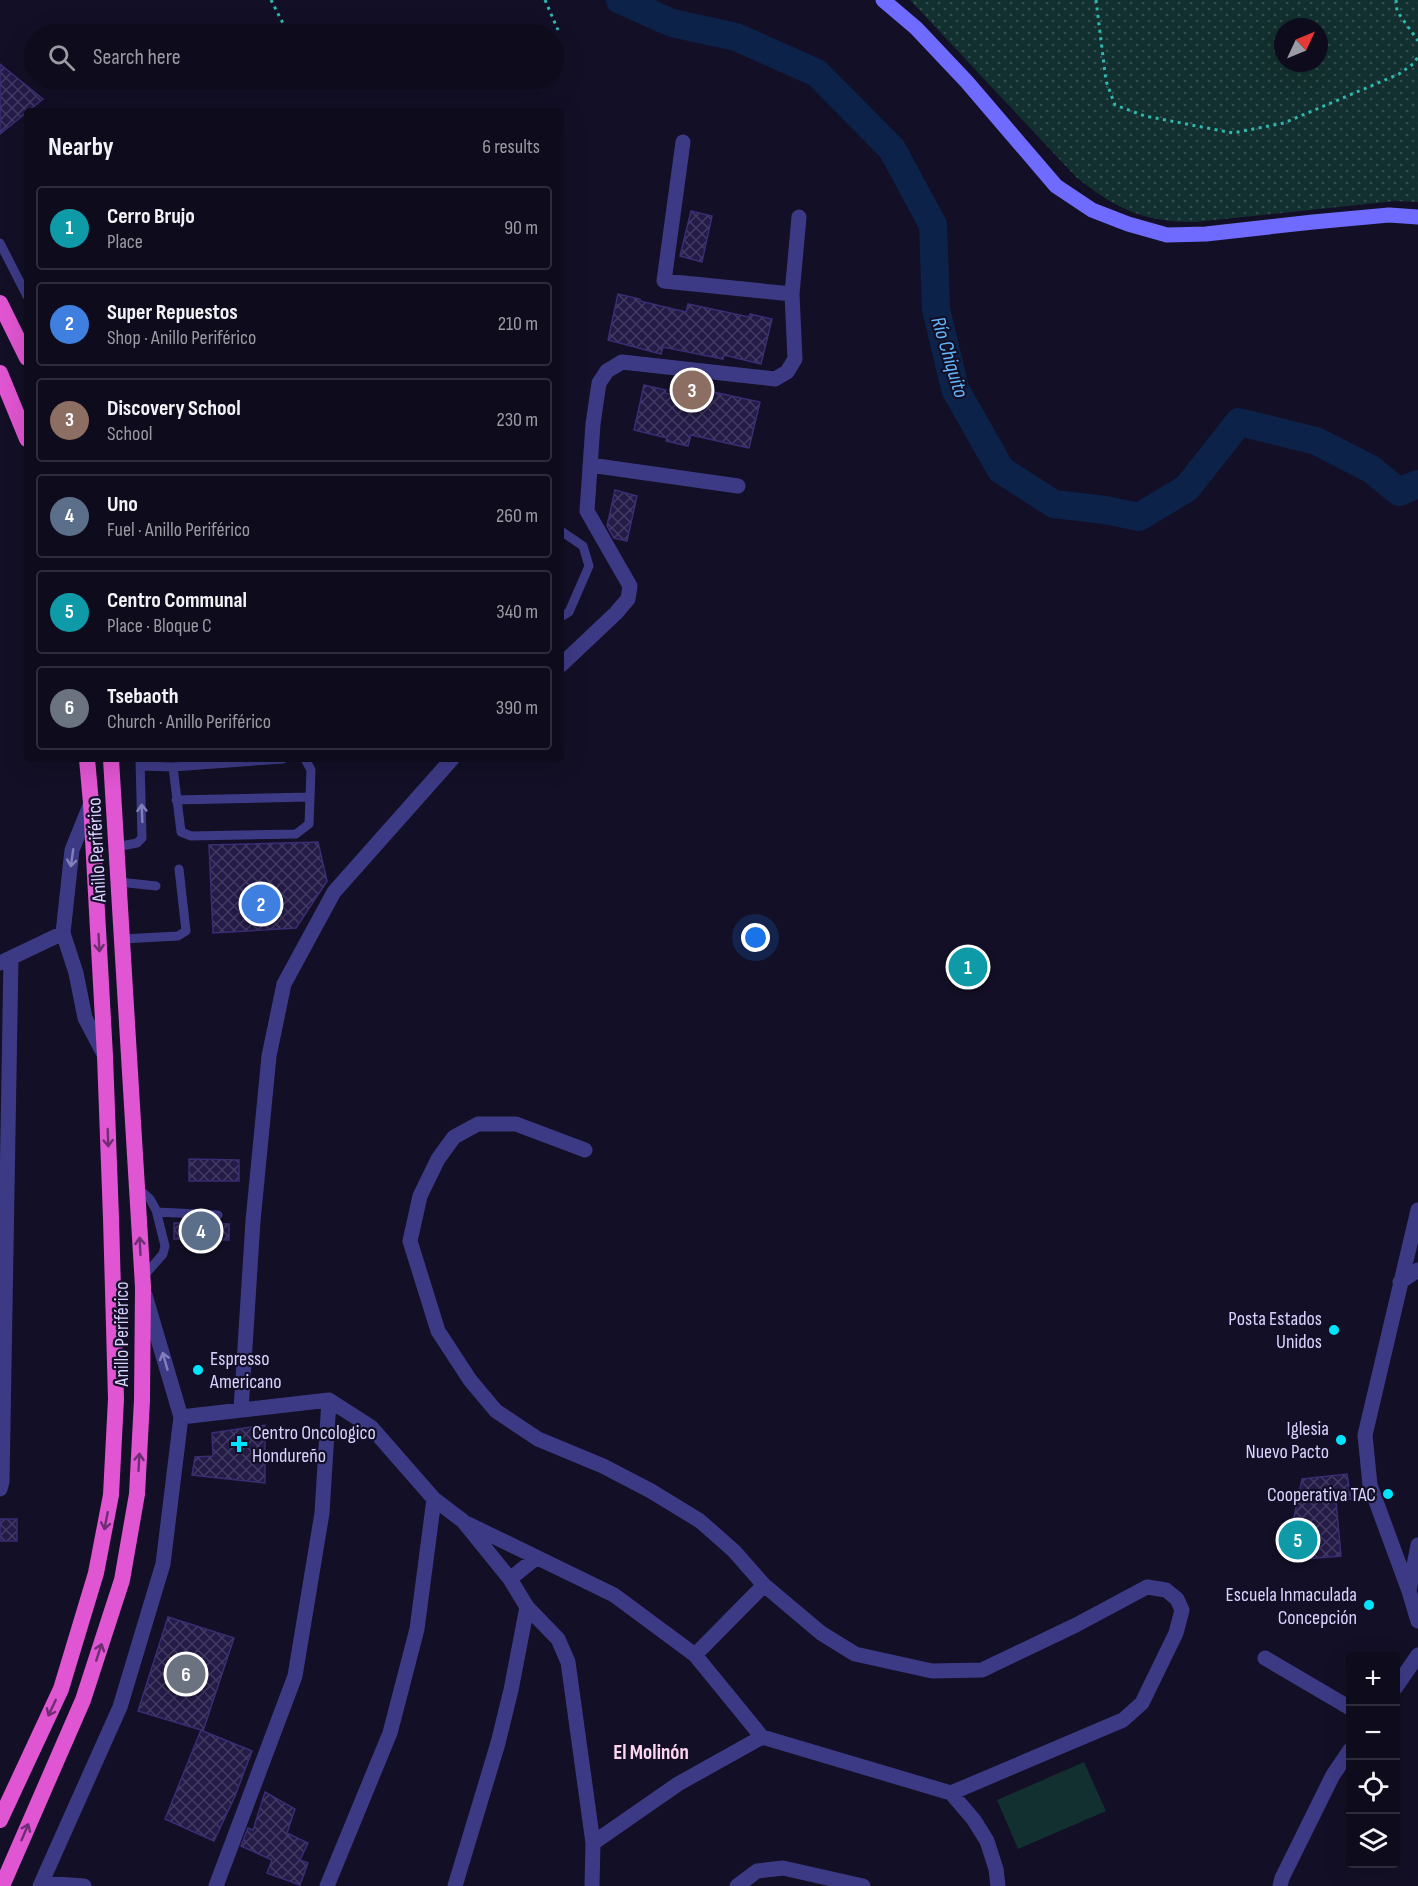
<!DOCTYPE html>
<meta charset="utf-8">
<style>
:root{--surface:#0e0b1c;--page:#171425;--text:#f1f3f6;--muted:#9b9ba3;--line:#2e2b3b;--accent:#ea580c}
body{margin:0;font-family:"Sofia Sans Condensed",sans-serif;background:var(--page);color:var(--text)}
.controls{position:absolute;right:18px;bottom:18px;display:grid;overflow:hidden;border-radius:6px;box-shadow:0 6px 24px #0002}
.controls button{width:54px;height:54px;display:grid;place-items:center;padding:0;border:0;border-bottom:2px solid var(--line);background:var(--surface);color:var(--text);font:30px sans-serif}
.compass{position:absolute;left:1274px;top:18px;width:54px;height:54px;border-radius:50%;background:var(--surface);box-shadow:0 6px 24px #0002;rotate:46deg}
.you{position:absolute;left:756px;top:938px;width:21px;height:21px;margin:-15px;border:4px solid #fff;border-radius:50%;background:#1a73e8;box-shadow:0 0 0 9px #1a73e833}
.badge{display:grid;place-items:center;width:39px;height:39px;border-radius:50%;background:var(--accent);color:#fff;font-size:20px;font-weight:700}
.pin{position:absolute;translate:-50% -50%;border:3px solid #fff;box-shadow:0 2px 6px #0006}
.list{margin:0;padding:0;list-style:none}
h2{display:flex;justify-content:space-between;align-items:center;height:78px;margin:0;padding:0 24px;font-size:26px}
h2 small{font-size:20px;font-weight:400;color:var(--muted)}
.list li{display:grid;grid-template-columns:39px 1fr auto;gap:18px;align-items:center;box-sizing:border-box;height:84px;margin:0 12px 12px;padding:0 12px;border:2px solid var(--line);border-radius:6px}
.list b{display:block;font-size:22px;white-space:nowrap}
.list p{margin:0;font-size:20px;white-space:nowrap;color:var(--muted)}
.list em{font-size:20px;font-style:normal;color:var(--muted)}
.icon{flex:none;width:33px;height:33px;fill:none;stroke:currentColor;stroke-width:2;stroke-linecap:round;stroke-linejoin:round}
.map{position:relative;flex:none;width:1418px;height:1886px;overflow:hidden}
.search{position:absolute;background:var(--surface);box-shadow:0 6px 24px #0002;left:24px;top:24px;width:540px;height:66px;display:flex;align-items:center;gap:15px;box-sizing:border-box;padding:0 21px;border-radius:33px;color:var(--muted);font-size:22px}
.panel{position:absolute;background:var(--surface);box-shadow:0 6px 24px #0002;left:24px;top:108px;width:540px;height:654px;border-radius:6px}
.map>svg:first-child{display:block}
</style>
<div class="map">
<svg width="1418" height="1886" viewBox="0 0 1418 1886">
<defs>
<pattern id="green-dots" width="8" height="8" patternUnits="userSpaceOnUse" patternTransform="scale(1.5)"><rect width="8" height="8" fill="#12302f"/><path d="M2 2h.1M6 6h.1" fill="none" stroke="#344d4e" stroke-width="1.8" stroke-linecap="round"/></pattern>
<pattern id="building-cross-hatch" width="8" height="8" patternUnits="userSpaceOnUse" patternTransform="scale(1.5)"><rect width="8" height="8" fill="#241b47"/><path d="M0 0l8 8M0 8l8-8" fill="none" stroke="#433b63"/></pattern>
</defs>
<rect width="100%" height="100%" fill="#130f26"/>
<path fill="url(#green-dots)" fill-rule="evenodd" d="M 910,0 L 1418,0 L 1418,202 L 1395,201 L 1195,222 C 1143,222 1116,209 1076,177 ZM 1283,27 L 1319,27 L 1319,63 L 1283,63 Z"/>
<path fill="#12302f" d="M 1084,1762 L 1106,1811 L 1018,1849 L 997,1800 Z"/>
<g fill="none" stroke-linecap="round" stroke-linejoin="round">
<path stroke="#0c2248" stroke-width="28" d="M 620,0 L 672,23 L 736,37 L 817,73 L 892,149 L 933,225 L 936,309 L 955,389 L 1001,470 L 1054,504 L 1105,510 L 1139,517 L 1187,488 L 1239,422 L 1316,441 L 1371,469 L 1399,492 L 1418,484"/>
</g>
<path fill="url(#building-cross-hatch)" stroke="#3b2d73" stroke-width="1.5" d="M 0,64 L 43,99 L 0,134 Z
M 691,211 L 712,216 L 702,262 L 680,256 Z
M 618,294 L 640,299 L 640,301 L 686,312 L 688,304 L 749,317 L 750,314 L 772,319 L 761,364 L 724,355 L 723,359 L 663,347 L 661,354 L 608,340 Z
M 644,385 L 666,390 L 665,393 L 710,404 L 713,392 L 760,402 L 749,448 L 691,435 L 688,446 L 666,441 L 667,438 L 634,430 Z
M 615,490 L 637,496 L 627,541 L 614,538 L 607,526 Z
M 318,842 L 327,881 L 296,928 L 213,933 L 209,845 Z
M 189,1159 L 239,1160 L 239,1181 L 189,1181 Z
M 174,1223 L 229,1224 L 229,1240 L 174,1239 Z
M 265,1425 L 265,1483 L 192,1475 L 195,1457 L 213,1456 L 212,1433 Z
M 1347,1474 L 1351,1499 L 1336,1501 L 1341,1556 L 1293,1560 L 1290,1522 L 1293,1522 L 1302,1479 Z
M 0,1519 L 17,1519 L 17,1541 L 0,1541 Z
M 168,1617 L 234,1638 L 203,1731 L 252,1751 L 235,1796 L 214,1841 L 165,1819 L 201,1730 L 138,1711 Z
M 265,1792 L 295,1809 L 287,1833 L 308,1843 L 300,1860 L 308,1863 L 300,1885 L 267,1873 L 272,1860 L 241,1846 L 248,1828 L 253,1830 Z"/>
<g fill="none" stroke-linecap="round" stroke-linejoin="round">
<path stroke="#2fb8b0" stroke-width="3" stroke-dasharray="3 4.5" stroke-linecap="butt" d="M 271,0 L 288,33
M 545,0 L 558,30
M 1096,0 L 1106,81 L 1115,105 L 1145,116 L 1233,133 L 1284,123 L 1399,74 L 1413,64 L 1418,57
M 1396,0 L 1397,11 L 1418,41"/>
<path stroke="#3d3a85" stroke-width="9" d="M 0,243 L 27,296
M 561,531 L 583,546 L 589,566 L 569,612 L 561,617
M 140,766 L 173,767 L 283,759
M 173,767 L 181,832 L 191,836 L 296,834 L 309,824 L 311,770 L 305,759
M 176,800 L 310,797
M 116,847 L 137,843 L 142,838 L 140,759
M 119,882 L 156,886
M 122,939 L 178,936 L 186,931 L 179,869
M 137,1187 L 150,1199 L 156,1210 L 165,1246 L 163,1254 L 142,1278
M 157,1212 L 218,1215"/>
<path stroke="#3d3a85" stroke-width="15" d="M 683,142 L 664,281 L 792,294
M 590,465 L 738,486
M 561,665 L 616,613 L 628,599 L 630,586 L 587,511 L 593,424 L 599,383 L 607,371 L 622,362 L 775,379 L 787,372 L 795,359 L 792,294 L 799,217
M 91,803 L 72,850 L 63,933 L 76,973 L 85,1018 L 105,1056
M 0,963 L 63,933
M 585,1150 L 516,1124 L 478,1124 L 454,1137 L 438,1159 L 420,1196 L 410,1241 L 438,1331 L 470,1380 L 496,1411 L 538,1439 L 603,1466 L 651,1491 L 700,1521 L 734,1551 L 764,1585 L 821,1633 L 855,1654 L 932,1671 L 982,1670 L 1076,1625 L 1147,1587 L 1166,1590 L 1177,1599 L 1182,1610 L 1176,1633 L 1142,1703 L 1123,1720 L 951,1793
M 1400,1282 L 1418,1270
M 241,1410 L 253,1221 L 269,1056 L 284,984 L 334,892 L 452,759
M 181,1417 L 329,1400 L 371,1427 L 434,1499 L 463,1521 L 510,1579 L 527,1607 L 558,1639 L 568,1662 L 593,1843 L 592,1886
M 0,1489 L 2,1482 L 11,958
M 468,1524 L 614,1595 L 695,1655 L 762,1737 L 951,1793 L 974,1820 L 987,1841 L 996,1869 L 998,1886
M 1418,1545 L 1409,1591 L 1418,1621
M 510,1579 L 536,1558
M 1409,1591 L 1370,1485 L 1365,1435 L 1418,1210
M 695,1655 L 764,1585
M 1265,1658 L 1350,1708
M 1396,1687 L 1418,1655
M 593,1843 L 678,1784 L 762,1737
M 42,1883 L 84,1886
M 40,1886 L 120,1707 L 163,1564 L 181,1417 L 145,1295
M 216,1886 L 295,1676 L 322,1513 L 329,1400
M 327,1886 L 390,1733 L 417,1629 L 434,1499
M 455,1886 L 498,1743 L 511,1690 L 527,1607
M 737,1886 L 757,1871 L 783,1868 L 863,1886
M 1280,1886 L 1282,1878 L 1333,1775 L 1350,1750"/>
<path stroke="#6f6bff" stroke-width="15" d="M 883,0 L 916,28 L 967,82 L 1056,186 L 1092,210 L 1128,224 L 1167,235 L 1206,234 L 1313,222 L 1389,215 L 1418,217"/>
<path stroke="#e055d1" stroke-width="16" d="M 0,303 L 27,358
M 0,373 L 27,439
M 0,1820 L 61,1689 L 96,1573 L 111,1495 L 116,1399 L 111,1218 L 105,1056 L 91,803 L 87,759
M 2,1886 L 83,1700 L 122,1580 L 137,1494 L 142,1400 L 143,1287 L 111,759"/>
</g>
<defs><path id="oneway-shaft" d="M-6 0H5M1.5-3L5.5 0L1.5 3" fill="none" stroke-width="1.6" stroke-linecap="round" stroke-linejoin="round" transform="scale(1.5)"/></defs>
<g stroke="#837fbc">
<use href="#oneway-shaft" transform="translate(142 813) rotate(-92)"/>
<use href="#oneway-shaft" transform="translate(72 858) rotate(98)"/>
<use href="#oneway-shaft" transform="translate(165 1361) rotate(-106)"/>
</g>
<g stroke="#6f2e73">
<use href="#oneway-shaft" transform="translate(99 943) rotate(87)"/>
<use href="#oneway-shaft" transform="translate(108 1138) rotate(88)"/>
<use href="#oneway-shaft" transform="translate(140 1246) rotate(-93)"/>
<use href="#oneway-shaft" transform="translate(139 1462) rotate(-87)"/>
<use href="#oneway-shaft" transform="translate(106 1521) rotate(101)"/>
<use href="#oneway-shaft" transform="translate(99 1652) rotate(-72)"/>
<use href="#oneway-shaft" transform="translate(52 1708) rotate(115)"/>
<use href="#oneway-shaft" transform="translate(25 1832) rotate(-67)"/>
</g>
<g fill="#00e5ff" stroke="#130f26" stroke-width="2">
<circle cx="1334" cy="1330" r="6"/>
<circle cx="198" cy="1370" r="6"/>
<circle cx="1341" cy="1440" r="6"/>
<path d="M236 1435h6v6h6v6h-6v6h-6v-6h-6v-6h6z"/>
<circle cx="1388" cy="1494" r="6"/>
<circle cx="1369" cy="1605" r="6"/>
</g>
<g text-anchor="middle" stroke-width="4.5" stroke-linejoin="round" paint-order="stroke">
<g font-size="20" fill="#d9d4ff" stroke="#130f26">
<text transform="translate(96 850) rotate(-93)" y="7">Anillo Periférico</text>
<text transform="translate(121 1334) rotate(-90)" y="7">Anillo Periférico</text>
</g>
<g font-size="20" fill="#d9d4ff" stroke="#130f26" text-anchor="end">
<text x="1322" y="1325">Posta Estados<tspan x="1322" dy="23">Unidos</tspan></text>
<text x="210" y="1365" text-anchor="start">Espresso<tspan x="210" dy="23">Americano</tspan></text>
<text x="1329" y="1435">Iglesia<tspan x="1329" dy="23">Nuevo Pacto</tspan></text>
<text x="252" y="1439" text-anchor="start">Centro Oncologico<tspan x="252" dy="23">Hondureño</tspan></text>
<text x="1376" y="1501">Cooperativa TAC</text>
<text x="1357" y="1601">Escuela Inmaculada<tspan x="1357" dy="23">Concepción</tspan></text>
</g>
<g font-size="21" font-style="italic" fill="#62b6ff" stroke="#130f26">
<text transform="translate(950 357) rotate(73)" y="7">Río Chiquito</text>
</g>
<g font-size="21" font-weight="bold" fill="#ffd6f0" stroke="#130f26">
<text x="651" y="1759">El Molinón</text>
</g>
</g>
</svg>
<div class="controls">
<button>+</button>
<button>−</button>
<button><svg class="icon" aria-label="locate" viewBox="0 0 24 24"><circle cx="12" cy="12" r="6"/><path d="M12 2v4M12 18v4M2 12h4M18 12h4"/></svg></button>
<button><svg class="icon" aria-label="layers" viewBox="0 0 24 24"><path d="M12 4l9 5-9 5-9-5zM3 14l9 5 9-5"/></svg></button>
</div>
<svg class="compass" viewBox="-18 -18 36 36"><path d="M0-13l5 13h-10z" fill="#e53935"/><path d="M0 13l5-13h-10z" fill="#9b9ba3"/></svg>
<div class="you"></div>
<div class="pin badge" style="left:968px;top:967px;background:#0f9aa8">1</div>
<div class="pin badge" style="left:261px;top:904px;background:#3f7fe0">2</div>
<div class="pin badge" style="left:692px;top:390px;background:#8d6e63">3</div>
<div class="pin badge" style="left:201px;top:1231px;background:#5c6f8a">4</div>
<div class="pin badge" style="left:1298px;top:1540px;background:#0f9aa8">5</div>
<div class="pin badge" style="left:186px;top:1674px;background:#6b7280">6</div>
<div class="search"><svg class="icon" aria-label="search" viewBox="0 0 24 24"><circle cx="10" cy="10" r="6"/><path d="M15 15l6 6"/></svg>Search here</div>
<section class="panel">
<h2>Nearby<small>6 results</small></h2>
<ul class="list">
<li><span class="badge" style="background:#0f9aa8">1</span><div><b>Cerro Brujo</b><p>Place</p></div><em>90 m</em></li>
<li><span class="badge" style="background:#3f7fe0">2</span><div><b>Super Repuestos</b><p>Shop · Anillo Periférico</p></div><em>210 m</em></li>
<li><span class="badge" style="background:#8d6e63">3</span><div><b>Discovery School</b><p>School</p></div><em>230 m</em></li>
<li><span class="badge" style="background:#5c6f8a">4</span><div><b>Uno</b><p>Fuel · Anillo Periférico</p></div><em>260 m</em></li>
<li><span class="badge" style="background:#0f9aa8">5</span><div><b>Centro Communal</b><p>Place · Bloque C</p></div><em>340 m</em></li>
<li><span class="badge" style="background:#6b7280">6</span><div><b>Tsebaoth</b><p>Church · Anillo Periférico</p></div><em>390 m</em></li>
</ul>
</section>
</div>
